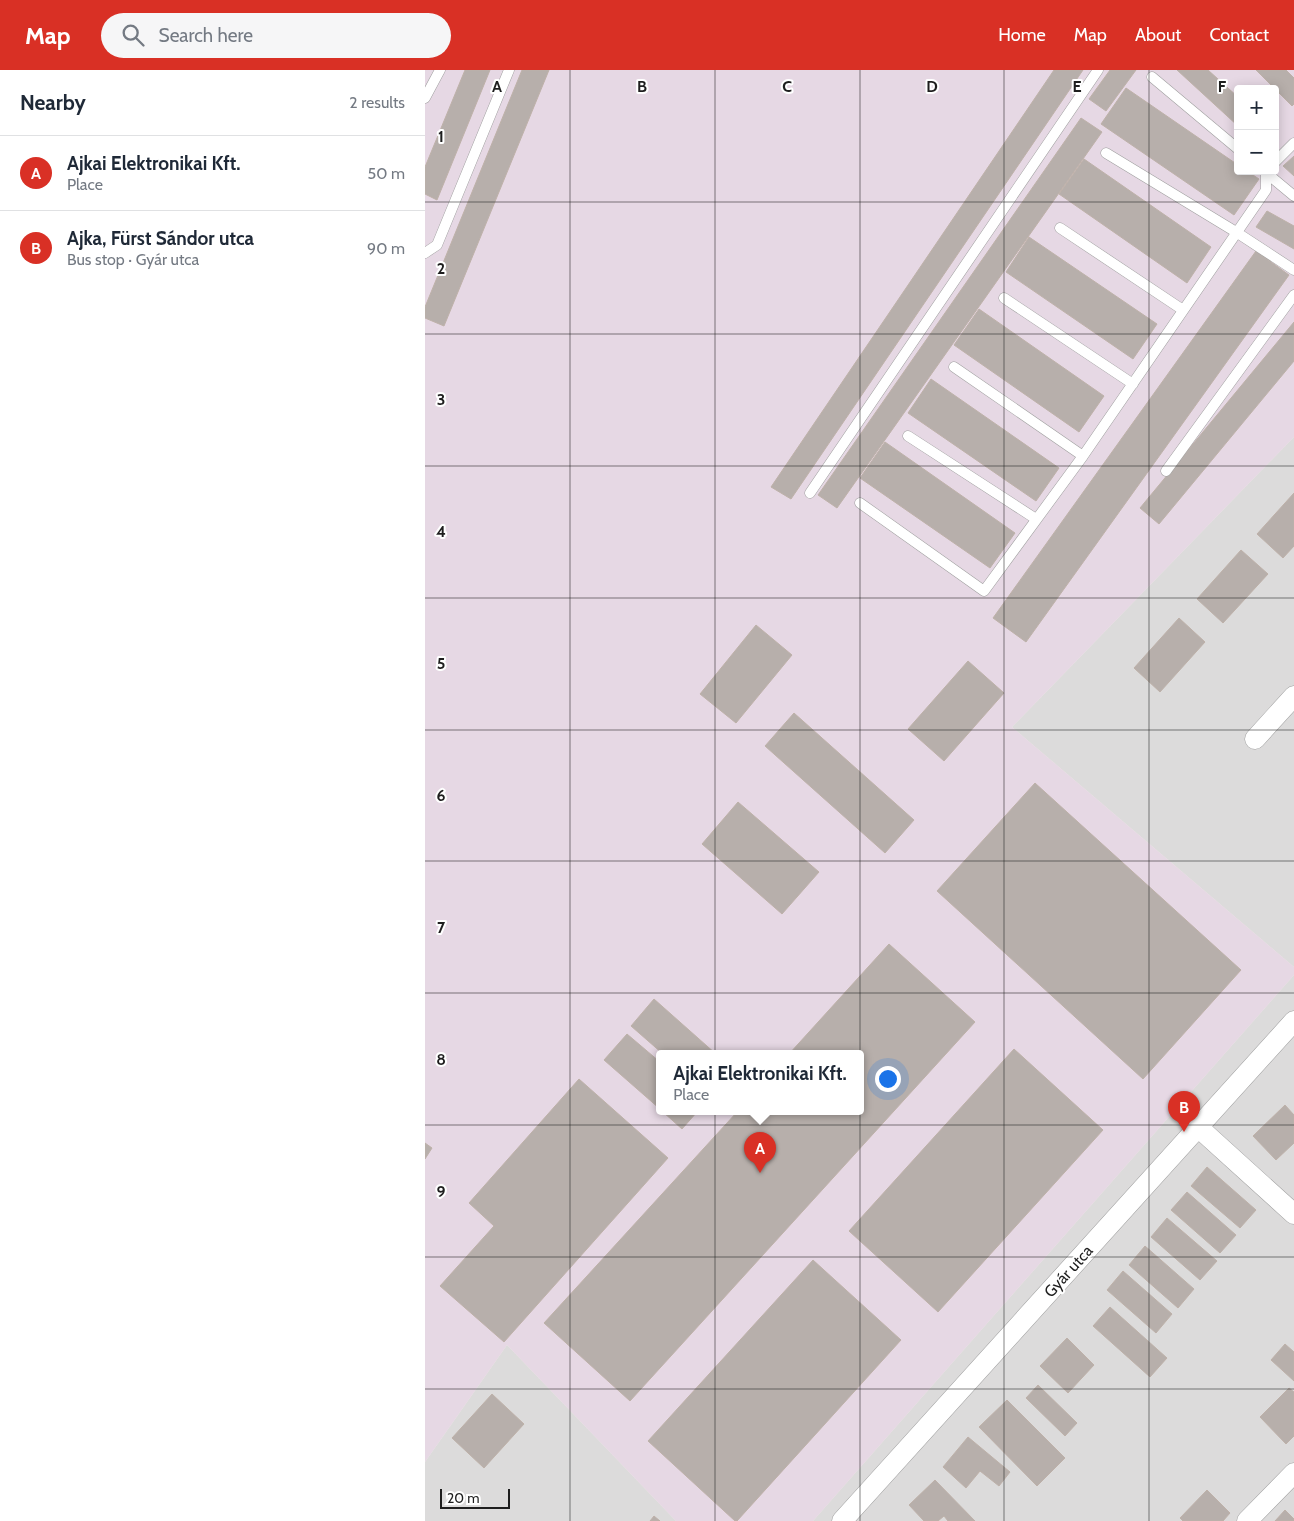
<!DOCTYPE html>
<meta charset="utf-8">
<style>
:root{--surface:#fff;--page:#f6f6f7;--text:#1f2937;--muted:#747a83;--line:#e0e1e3;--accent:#d93025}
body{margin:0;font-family:Cabin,sans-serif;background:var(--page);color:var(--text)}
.controls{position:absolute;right:15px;top:15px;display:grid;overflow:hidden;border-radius:5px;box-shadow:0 2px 12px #0003}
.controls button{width:45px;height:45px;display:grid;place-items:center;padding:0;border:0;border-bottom:1px solid var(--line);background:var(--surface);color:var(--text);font:25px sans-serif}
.scale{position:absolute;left:15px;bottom:12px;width:70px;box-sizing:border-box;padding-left:5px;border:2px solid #1e1e1e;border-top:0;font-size:14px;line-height:18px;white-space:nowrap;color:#1e1e1e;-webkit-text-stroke:4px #fff;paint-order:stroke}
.you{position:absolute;left:462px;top:1008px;width:18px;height:18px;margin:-12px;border:4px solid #fff;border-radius:50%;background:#1a73e8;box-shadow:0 0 0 8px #1a73e833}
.badge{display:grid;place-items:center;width:32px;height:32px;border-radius:50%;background:var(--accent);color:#fff;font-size:16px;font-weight:700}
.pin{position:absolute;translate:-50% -41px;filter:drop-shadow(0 1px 2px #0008)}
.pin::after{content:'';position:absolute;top:26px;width:18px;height:15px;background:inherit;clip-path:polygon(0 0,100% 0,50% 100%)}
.popup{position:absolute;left:231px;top:980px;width:208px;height:65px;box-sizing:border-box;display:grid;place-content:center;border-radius:5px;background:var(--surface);filter:drop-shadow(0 1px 4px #0005);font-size:16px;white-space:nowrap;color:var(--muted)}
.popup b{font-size:19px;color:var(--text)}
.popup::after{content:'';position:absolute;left:50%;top:100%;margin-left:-10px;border:10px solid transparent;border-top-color:var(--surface)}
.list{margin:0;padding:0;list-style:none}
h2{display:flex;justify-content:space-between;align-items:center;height:65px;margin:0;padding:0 20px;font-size:21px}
h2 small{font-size:16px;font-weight:400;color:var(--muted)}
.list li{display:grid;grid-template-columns:32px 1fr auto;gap:15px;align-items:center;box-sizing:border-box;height:75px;padding:0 20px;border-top:1px solid var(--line)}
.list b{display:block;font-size:19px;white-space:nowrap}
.list p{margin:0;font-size:16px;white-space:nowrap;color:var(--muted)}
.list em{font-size:16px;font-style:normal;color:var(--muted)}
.icon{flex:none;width:28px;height:28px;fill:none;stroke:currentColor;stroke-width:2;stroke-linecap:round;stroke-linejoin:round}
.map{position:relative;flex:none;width:869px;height:1451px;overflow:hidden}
header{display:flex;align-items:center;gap:30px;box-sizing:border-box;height:70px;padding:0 25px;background:var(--accent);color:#fff}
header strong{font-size:24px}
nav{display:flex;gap:28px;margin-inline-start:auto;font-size:18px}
.search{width:350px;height:45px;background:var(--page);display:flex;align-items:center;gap:12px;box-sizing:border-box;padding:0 18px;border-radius:28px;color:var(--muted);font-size:19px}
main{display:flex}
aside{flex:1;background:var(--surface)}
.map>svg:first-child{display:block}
</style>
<header>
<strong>Map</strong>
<div class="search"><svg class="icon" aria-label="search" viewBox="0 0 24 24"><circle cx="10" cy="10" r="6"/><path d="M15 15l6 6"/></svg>Search here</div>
<nav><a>Home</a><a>Map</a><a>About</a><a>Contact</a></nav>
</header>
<main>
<aside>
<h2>Nearby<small>2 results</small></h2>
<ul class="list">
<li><span class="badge">A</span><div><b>Ajkai Elektronikai Kft.</b><p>Place</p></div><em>50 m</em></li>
<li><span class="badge">B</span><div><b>Ajka, Fürst Sándor utca</b><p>Bus stop · Gyár utca</p></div><em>90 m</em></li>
</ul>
</aside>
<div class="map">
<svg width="869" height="1451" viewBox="0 0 869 1451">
<rect width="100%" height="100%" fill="#eeeae5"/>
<path fill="#dcdbdb" d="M 869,367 L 869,897 L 587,657 Z
M 869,905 L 869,1451 L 388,1451 Z
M 82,1275 L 251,1451 L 0,1451 L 0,1392 Z"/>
<path fill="#e6d8e4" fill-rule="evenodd" d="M 0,0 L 869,0 L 869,367 L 587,657 L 869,897 L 869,905 L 388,1451 L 251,1451 L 82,1275 L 0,1392 ZM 813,19 L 850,19 L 850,101 L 813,101 ZM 235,984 L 435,984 L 435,1042 L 235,1042 Z"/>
<path fill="#b7afab" stroke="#beb1a9" d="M 40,0 L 65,0 L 12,130 L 0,124 L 0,97 Z
M 97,0 L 124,0 L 19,256 L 0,248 L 0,237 Z
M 629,0 L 658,0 L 366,429 L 346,417 Z
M 685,0 L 711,0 L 681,41 L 664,29 Z
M 752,0 L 783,0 L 813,27 L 813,56 Z
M 831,0 L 861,0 L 869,8 L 869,34 L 867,36 Z
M 701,18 L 813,95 L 813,101 L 822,101 L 834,109 L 809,145 L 676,54 Z
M 656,48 L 677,62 L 412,438 L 393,425 Z
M 869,86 L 869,106 L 858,96 Z
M 659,89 L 786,177 L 762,213 L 634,124 Z
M 842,141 L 869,156 L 869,179 L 831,157 Z
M 604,167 L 732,254 L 708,289 L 581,202 Z
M 831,181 L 864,205 L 601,572 L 568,548 Z
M 554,239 L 679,326 L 654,362 L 529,275 Z
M 869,252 L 869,291 L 734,454 L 715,438 Z
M 506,309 L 634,398 L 611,431 L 483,343 Z
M 460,372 L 590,463 L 565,498 L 435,408 Z
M 869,423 L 869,476 L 858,488 L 832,464 Z
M 816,480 L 843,504 L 798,553 L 772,529 Z
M 754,548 L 780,572 L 735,622 L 709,598 Z
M 331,555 L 367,585 L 311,653 L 275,624 Z
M 543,591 L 579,623 L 519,691 L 483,659 Z
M 369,643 L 489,750 L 460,783 L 340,676 Z
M 610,713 L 816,900 L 718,1009 L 512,821 Z
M 313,732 L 394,802 L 357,844 L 277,774 Z
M 464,874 L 550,952 L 205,1331 L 119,1253 L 312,1042 L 435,1042 L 435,984 L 364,984 Z
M 229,929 L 291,984 L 238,984 L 206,956 Z
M 202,964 L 235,992 L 235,1039 L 179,990 Z
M 589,979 L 678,1060 L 513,1242 L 424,1161 Z
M 154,1009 L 243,1088 L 79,1272 L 15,1216 L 69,1156 L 44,1133 Z
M 860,1035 L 869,1045 L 869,1073 L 851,1090 L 828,1066 Z
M 238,1042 L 272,1042 L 257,1059 Z
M 0,1073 L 7,1078 L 0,1089 Z
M 782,1097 L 831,1140 L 815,1158 L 766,1116 Z
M 762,1122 L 811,1165 L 795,1183 L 746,1140 Z
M 742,1148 L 792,1191 L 775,1210 L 726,1167 Z
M 720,1176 L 769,1219 L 753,1238 L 704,1195 Z
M 388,1190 L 476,1270 L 312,1451 L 310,1451 L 223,1371 Z
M 698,1201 L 747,1244 L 731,1263 L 682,1220 Z
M 685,1237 L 742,1288 L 725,1307 L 668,1256 Z
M 642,1268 L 669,1295 L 643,1323 L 615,1296 Z
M 860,1274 L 869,1282 L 869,1311 L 846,1290 Z
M 613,1315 L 652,1353 L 640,1366 L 601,1328 Z
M 864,1318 L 869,1322 L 869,1366 L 861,1374 L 835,1347 Z
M 67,1324 L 99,1354 L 59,1398 L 27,1368 Z
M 582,1330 L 640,1388 L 612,1416 L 554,1357 Z
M 543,1367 L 585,1402 L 574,1416 L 555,1401 L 541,1418 L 518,1397 Z
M 510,1410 L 550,1451 L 523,1451 L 519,1446 L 513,1451 L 499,1451 L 484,1435 Z
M 782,1420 L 805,1443 L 798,1451 L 758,1451 L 755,1448 Z
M 860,1440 L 869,1449 L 869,1451 L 850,1451 Z
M 229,1446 L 235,1451 L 225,1451 Z"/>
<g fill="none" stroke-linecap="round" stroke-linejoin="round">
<defs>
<path id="lane" d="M 727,7 L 813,79
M 0,28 L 15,0
M 681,83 L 811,162 L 869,200
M 850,92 L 869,73
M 839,101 L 869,126
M 635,158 L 758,240
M 0,183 L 12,175 L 84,0
M 579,228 L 708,314
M 529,297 L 658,386
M 483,366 L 611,449
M 741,401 L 869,225
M 385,423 L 673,0
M 435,433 L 559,521 L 658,386 L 841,120 L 841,101"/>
<path id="street" d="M 830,669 L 869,626
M 773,1057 L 869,1144
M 417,1451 L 869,951
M 822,1451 L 869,1403"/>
</defs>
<use href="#lane" stroke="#9f9f9f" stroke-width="11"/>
<use href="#street" stroke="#9f9f9f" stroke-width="21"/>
<use href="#lane" stroke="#fff" stroke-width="10"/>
<use href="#street" stroke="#fff" stroke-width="20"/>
</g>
<path fill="none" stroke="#1e1e1e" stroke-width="1" stroke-opacity="0.55" d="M 145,0 L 145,1451M 290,0 L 290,1451M 435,0 L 435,1451M 579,0 L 579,1451M 724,0 L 724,1451M 0,132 L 869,132M 0,264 L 869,264M 0,396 L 869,396M 0,528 L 869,528M 0,660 L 869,660M 0,791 L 869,791M 0,923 L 869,923M 0,1055 L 869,1055M 0,1187 L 869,1187M 0,1319 L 869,1319"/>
<g text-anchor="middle" stroke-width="4" stroke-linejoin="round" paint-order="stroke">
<g font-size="16" fill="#1e1e1e" stroke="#fff">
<text transform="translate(643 1201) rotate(-48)" y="6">Gyár utca</text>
</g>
</g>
<g font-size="16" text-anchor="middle" font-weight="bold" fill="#1e1e1e" stroke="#fff" stroke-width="4" stroke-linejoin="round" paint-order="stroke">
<text x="72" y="22">A</text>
<text x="217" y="22">B</text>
<text x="362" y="22">C</text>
<text x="507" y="22">D</text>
<text x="652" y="22">E</text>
<text x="797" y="22">F</text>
<text x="16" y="72">1</text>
<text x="16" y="204">2</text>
<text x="16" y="335">3</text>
<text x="16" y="467">4</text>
<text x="16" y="599">5</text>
<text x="16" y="731">6</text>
<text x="16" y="863">7</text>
<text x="16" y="995">8</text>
<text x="16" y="1127">9</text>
</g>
</svg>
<div class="controls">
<button>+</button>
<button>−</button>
</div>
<div class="scale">20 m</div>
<div class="you"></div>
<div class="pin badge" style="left:335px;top:1103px">A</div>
<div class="popup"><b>Ajkai Elektronikai Kft.</b>Place</div>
<div class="pin badge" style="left:759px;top:1062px">B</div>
</div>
</main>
